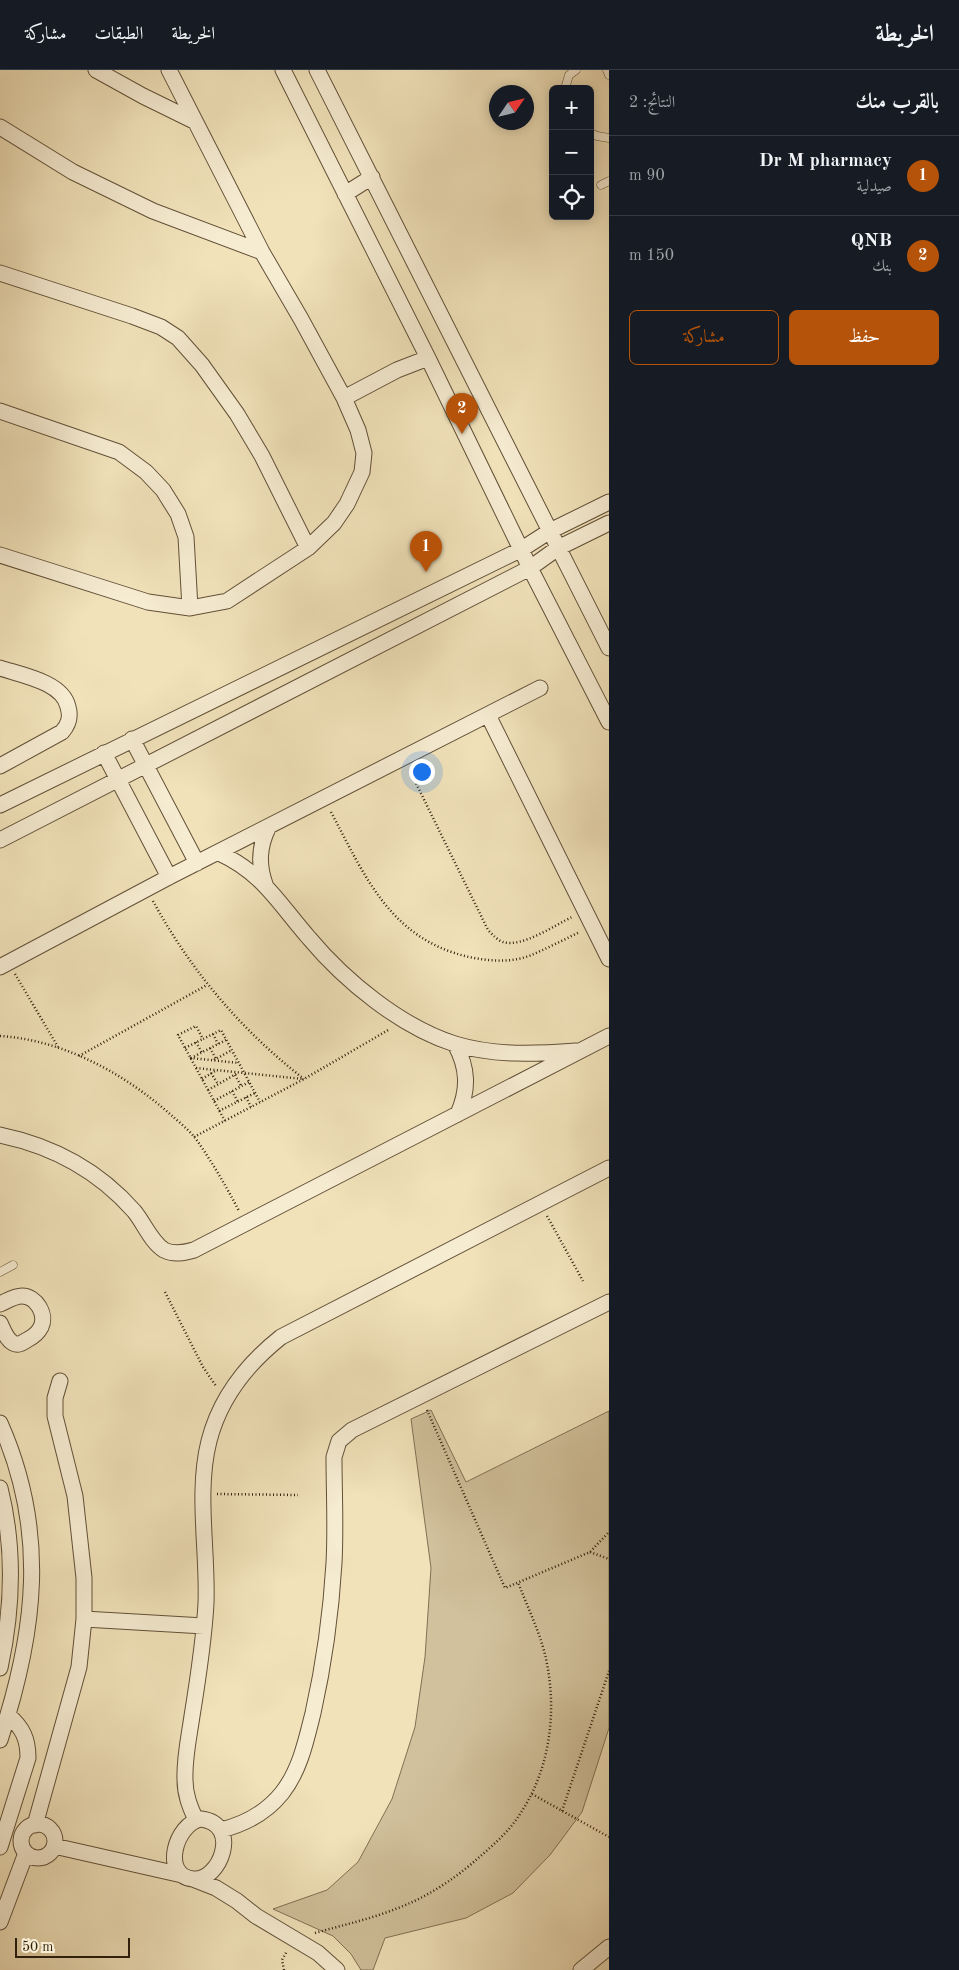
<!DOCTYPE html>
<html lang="ar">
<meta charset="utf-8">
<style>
:root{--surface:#171b24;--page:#242831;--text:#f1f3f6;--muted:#9ea1a6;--line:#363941;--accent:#b45309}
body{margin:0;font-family:"Old Standard TT",Amiri,serif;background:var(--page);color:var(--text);direction:rtl}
.controls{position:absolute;right:15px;top:15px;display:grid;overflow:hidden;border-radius:8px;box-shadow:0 2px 12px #0003}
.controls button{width:45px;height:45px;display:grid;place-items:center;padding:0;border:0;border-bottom:1px solid var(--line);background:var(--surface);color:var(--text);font:25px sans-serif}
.compass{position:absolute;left:489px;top:15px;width:45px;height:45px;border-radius:50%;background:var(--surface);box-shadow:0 2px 12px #0003;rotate:55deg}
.scale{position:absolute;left:15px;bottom:12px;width:115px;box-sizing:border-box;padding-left:5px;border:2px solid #33200b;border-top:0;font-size:14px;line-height:18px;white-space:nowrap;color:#33200b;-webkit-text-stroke:4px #f6ecd2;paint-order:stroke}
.you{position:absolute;left:421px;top:701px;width:18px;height:18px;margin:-12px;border:4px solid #fff;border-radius:50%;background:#1a73e8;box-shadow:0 0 0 8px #1a73e833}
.badge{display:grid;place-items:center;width:32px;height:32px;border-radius:50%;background:var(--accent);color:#fff;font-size:16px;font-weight:700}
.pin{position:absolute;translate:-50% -41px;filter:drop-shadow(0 1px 2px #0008)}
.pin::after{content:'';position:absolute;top:26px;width:18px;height:15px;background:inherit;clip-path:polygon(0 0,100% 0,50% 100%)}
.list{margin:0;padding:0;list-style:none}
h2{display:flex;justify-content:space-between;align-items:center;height:65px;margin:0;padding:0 20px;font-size:21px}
h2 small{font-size:16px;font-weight:400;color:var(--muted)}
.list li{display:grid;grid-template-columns:32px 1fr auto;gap:15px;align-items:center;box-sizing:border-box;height:80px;padding:0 20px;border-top:1px solid var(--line)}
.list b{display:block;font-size:19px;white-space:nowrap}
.list p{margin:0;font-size:16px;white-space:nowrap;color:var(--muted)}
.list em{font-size:16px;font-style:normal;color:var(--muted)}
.actions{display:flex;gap:10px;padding:15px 20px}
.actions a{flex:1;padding:11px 0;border:1px solid var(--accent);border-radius:8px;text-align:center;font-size:18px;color:var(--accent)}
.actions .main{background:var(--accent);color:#fff}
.icon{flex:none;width:28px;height:28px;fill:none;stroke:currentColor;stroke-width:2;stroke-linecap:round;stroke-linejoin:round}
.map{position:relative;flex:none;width:609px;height:1900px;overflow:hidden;direction:ltr}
header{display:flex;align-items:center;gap:30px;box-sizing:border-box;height:70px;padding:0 25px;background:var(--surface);border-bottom:1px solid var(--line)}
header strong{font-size:24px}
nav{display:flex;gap:28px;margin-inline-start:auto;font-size:18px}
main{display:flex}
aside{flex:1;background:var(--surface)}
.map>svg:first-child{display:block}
</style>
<header>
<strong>الخريطة</strong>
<nav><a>الخريطة</a><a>الطبقات</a><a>مشاركة</a></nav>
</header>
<main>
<aside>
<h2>بالقرب منك<small>النتائج: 2</small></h2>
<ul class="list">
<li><span class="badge">1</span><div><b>Dr M pharmacy</b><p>صيدلية</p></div><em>90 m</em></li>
<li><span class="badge">2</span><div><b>QNB</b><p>بنك</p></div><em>150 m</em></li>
</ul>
<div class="actions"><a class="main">حفظ</a><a>مشاركة</a></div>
</aside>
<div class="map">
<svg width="609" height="1900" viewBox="0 0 609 1900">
<rect width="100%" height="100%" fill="#f1e2ba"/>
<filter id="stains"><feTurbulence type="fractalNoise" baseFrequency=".004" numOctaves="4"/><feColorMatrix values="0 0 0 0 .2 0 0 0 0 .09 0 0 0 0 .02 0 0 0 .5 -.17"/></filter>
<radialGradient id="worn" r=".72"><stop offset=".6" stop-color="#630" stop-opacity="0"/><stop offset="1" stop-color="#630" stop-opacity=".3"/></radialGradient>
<path fill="#d1c19c" stroke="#827054" d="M 431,1340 L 466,1412 L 609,1341 L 609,1658 L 582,1742 L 550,1785 L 513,1823 L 466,1848 L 385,1868 L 373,1900 L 361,1900 L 351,1884 L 333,1866 L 273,1839 L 327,1820 L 358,1792 L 392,1729 L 415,1657 L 425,1587 L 431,1498 L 411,1349 Z"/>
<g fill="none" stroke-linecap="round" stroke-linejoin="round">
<defs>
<path id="lane" d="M 607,0 L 609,5
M 565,19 L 569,5 L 576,0
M 590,63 L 597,66 L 609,68
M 601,115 L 609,111
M 0,1202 L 13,1195"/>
<path id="street" d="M 96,0 L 143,26 L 194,51
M 169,0 L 262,182 L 301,249 L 344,328 L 358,360 L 364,383 L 362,402 L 347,434 L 334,453 L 308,478 L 227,531 L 190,538
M 283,0 L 428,288 L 530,498 L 609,652
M 317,0 L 609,578
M 0,57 L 73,102 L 153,141 L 262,182
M 345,124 L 372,107
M 0,203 L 132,246 L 161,257 L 178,268 L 202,295 L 237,344 L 262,386 L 308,478
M 344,328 L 397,300 L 428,288
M 0,341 L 119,382 L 146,402 L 163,420 L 178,444 L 186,467 L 190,538 L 148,532 L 0,485
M 0,598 C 21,605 63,612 68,637 C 71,647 69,654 62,662 L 0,696
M 488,645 L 609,889
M 132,669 L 197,793
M 104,683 L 169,807
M 0,735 L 522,479 L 550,461 L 609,432
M 0,770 L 530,498 L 558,478 L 609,453
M 219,783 C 263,803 279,834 309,868 C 345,911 401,957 455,974 C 494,986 536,984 576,981
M 265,814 C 258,794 259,777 268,758
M 0,897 L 169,807 L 540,618
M 455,974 C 468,998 469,1019 458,1044
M 0,1065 C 53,1076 98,1100 134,1141 C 144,1153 151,1172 164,1180 C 174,1185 184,1183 194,1180 L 609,966
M 0,1234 C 7,1231 14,1226 22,1226 C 36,1226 47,1244 41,1257 C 38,1263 33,1267 27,1270 C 22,1273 18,1276 13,1273 C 6,1269 3,1259 0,1253
M 0,1353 C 48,1461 36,1561 0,1670
M 0,1418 C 15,1478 13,1538 0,1598
M 84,1549 L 204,1556
M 201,1749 C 242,1754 220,1812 193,1809 C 161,1806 175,1754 201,1749 Z
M 196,1750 C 190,1737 185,1725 185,1710 C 184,1689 189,1667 192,1646 C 198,1609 204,1571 206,1533 C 208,1481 196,1422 209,1371 C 220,1328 247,1294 281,1267 L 609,1098
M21 1771a17 17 0 1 1 34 0a17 17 0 1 1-34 0Z
M 35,1755 L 79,1597 L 84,1549 L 84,1508 L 75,1426 L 55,1346 L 55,1328 L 60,1311
M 221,1760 C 245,1754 266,1743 282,1723 C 300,1700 306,1671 313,1643 C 324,1594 331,1544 334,1493 C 336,1458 334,1422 334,1387 L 339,1371 L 352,1360 L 609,1232
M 54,1776 L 182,1805
M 0,1777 L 28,1688 C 28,1669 23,1658 8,1645
M 193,1809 L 216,1818 L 237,1831 L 256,1846 L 318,1883 L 337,1900
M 0,1852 L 26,1783
M 581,1900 L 609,1877"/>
</defs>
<use href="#lane" stroke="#625037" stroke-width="9"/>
<use href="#street" stroke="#625037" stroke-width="17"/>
<path stroke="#33200b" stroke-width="2.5" stroke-dasharray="1 2.5" stroke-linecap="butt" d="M 410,701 L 488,860 C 493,865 497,870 503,872 C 522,878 555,855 572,847
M 331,742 C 365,806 390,869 469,887 C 489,891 509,893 529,886 C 546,879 563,870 580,862
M 153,831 C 191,901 241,960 304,1009
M 15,904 L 58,977
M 213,964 L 218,974
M 0,966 C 63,970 124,1003 171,1045 C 179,1052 189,1060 196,1069 C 212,1092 226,1116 239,1141
M 226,970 L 191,988 L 239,993
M 196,972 L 202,983
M 185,978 L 203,969
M 210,978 L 216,989
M 79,986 L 207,915
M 214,990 L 232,980
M 196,998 L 303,1009
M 211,1003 L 218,1014
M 235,1005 L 241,1016
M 202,1009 L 215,1001
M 208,1020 L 238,1003
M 232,1021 L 238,1032
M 246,1027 L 251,1037
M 214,1031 L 249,1012
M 219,1041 L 255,1023
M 225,1051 L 178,965 L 196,956 L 203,969 L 221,960 L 260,1032
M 194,1067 L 304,1009 L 390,959
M 547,1146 L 583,1211
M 165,1222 L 203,1297 L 216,1316
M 427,1340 L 505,1518 L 590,1482 L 609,1462
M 217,1424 L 298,1425
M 590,1482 L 609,1489
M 532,1724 L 609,1767
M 562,1741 L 609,1601
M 315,1863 C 343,1855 371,1849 398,1838 C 427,1827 453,1810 476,1790 C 492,1776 509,1762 520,1744 C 549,1701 557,1645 547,1594 C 542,1566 528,1539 518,1512
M 284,1900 L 282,1890 L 287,1881"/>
<use href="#lane" stroke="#f6ecd2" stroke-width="8"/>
<use href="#street" stroke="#f6ecd2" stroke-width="15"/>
</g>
<rect width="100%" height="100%" filter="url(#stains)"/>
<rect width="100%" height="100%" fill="url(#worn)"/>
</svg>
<div class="controls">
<button>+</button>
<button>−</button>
<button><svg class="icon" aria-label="locate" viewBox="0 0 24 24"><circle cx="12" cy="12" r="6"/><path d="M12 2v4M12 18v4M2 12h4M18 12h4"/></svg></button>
</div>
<svg class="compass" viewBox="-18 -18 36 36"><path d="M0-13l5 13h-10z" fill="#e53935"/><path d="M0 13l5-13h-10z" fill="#9ea1a6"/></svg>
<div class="scale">50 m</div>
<div class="you"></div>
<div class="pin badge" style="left:426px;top:502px">1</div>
<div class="pin badge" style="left:462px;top:364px">2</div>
</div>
</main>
